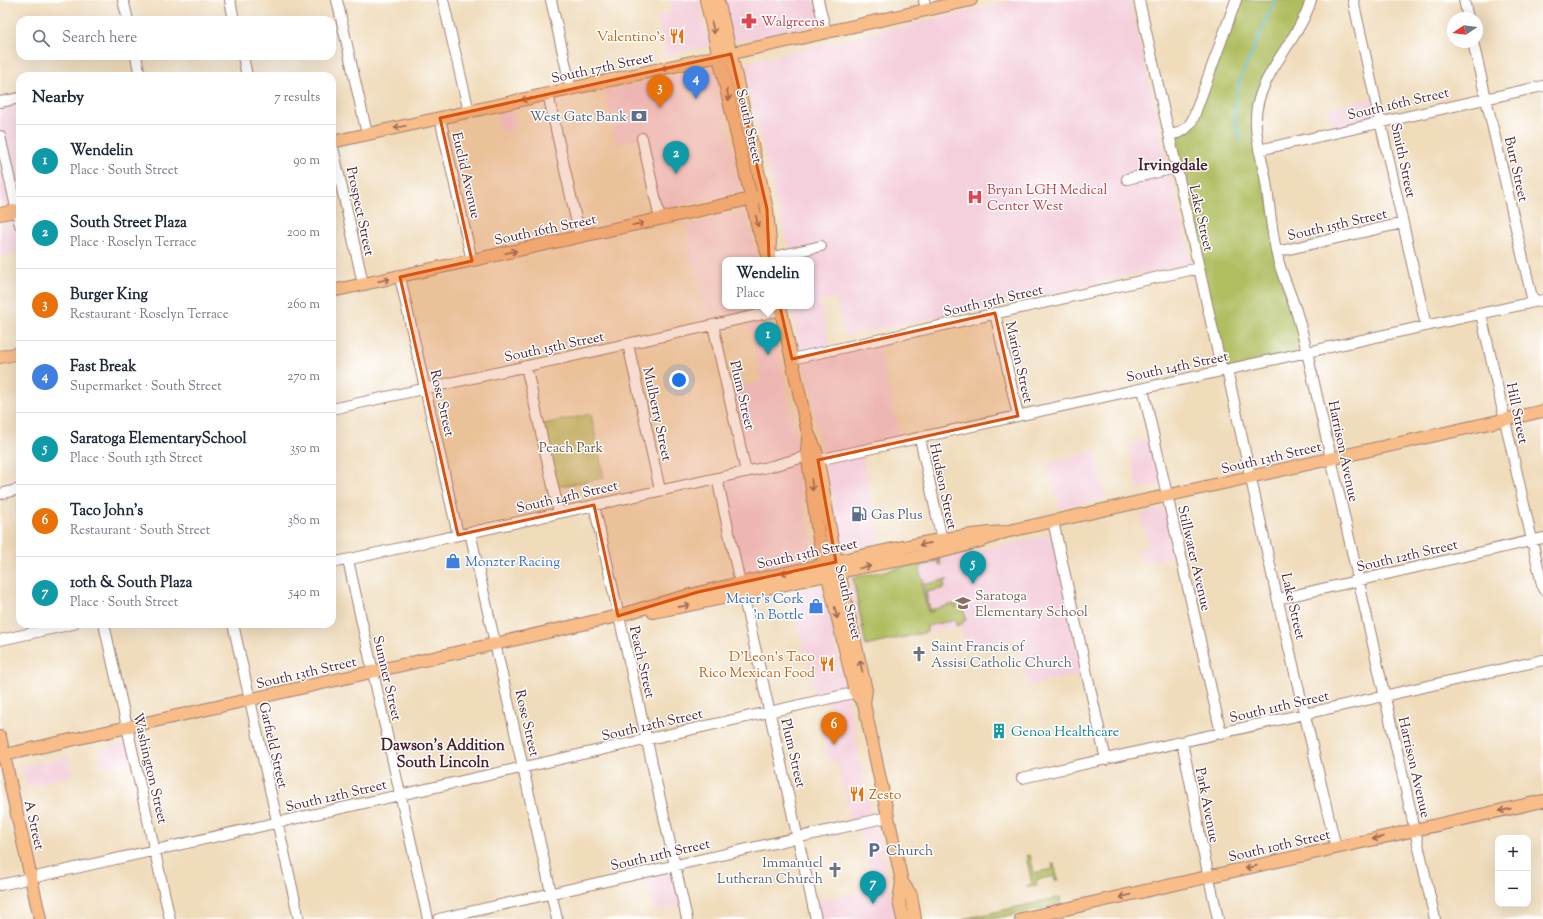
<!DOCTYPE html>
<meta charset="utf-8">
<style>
:root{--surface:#fff;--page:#f6f6f7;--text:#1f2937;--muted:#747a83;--line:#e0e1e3;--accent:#1f6fb2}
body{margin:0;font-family:"Sorts Mill Goudy",serif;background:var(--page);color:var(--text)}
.controls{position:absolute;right:12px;bottom:12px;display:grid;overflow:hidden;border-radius:8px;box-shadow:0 4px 16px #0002}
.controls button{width:36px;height:36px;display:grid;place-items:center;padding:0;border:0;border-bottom:1px solid var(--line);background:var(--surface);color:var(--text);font:20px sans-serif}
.compass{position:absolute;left:1447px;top:12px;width:36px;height:36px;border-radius:50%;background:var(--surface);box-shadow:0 4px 16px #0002;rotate:257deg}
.you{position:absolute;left:679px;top:380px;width:14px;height:14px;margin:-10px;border:3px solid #fff;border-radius:50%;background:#1a73e8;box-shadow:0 0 0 6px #1a73e833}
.badge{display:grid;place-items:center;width:26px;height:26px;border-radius:50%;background:var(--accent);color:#fff;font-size:13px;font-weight:700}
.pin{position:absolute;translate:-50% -33px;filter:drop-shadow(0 1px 2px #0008)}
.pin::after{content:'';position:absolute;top:21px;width:14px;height:12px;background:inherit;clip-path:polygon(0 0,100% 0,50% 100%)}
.popup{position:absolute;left:722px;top:257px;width:92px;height:52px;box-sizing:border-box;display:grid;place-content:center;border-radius:8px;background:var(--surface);filter:drop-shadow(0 1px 3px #0005);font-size:13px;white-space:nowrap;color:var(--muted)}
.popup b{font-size:15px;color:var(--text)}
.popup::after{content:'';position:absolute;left:50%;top:100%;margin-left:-8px;border:8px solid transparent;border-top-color:var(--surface)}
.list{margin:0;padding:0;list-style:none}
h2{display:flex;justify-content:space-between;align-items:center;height:52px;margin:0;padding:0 16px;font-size:17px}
h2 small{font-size:13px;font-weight:400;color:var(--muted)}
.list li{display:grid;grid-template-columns:26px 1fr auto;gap:12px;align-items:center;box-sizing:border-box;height:72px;padding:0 16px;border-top:1px solid var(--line)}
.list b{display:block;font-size:15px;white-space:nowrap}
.list p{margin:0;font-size:13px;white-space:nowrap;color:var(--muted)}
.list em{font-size:13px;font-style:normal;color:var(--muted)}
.icon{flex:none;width:22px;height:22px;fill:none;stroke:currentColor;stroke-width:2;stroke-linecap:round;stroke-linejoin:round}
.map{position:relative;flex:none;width:1543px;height:919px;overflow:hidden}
.search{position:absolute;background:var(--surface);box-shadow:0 4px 16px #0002;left:16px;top:16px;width:320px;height:44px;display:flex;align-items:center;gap:10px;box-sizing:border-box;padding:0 14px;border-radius:12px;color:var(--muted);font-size:15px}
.panel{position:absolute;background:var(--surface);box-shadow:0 4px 16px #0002;left:16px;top:72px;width:320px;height:556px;border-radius:12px}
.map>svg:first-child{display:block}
</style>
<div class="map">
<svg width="1543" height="919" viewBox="0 0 1543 919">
<rect width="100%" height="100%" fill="#fff"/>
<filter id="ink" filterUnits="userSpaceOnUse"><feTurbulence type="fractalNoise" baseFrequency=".025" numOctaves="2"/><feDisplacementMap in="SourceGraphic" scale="8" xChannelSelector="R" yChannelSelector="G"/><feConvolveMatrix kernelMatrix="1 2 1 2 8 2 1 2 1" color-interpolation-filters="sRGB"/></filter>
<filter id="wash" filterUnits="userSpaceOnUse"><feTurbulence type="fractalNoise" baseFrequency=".012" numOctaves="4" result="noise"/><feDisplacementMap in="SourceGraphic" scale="16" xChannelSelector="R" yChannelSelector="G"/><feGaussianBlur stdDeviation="0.9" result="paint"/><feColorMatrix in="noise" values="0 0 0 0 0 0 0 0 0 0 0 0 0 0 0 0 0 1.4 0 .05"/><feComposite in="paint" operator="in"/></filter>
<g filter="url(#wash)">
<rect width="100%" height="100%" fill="#f0dcbb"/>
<path fill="#f4cfdc" d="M 670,0 L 699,0 L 709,44 L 707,46 L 666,56 L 657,16 L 672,12 Z
M 723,0 L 818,0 L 823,23 L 737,42 L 731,37 Z
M 1016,0 L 1130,0 L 1191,263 L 845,336 L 836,298 L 820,301 L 831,350 L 877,339 L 901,442 L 861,451 L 881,542 L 842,551 L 840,544 L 838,544 L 832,509 L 835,508 L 791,306 L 811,306 L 811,260 L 781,260 L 789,249 L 743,68 L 748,62 Z
M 713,66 L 742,191 L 658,210 L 642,138 L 616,144 L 605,91 Z
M 1375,97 L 1381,123 L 1334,133 L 1329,108 Z
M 20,98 L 20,201 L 0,205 L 0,169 L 7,167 L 0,136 L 0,102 Z
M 513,111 L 517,128 L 500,132 L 496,115 Z
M 747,212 L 757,260 L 725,260 L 725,306 L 768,306 L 802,458 L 794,460 L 815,557 L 739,575 L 717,478 L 746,472 L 728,389 L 762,381 L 746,318 L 708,326 L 693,259 L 688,263 L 686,253 L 691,249 L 686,225 Z
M 19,221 L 20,252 L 0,256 L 0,226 Z
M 1154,438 L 1164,484 L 1138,490 L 1128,444 Z
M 1095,451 L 1106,498 L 1059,508 L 1050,470 L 1049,466 L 1044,464 Z
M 1169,507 L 1180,555 L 1142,563 L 1138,548 L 1148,545 L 1141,514 Z
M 1056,533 L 1087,673 L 1029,686 L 1018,637 L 965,649 L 960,626 L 865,647 L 850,579 Z
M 822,585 L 860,755 L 859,756 L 873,820 L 875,820 L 897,919 L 816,919 L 813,902 L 872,888 L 858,824 L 852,825 L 837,761 L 829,763 L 821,729 L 833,726 L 828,699 L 816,701 L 791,592 Z
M 130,742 L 134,761 L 103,767 L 99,749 Z
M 69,756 L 73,776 L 27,787 L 22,767 Z
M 675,865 L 684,905 L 655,912 L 646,872 Z"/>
<path fill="#b0be60" stroke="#7d6e46" d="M 1236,0 L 1311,0 L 1275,66 L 1256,114 L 1272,228 L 1307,352 L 1222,371 L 1169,136 L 1184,131 Z
M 591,414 L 604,478 L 553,488 L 539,425 Z
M 938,559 L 940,559 L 941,566 L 939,565 L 938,561 L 920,566 L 921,578 L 923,579 L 924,583 L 921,584 L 928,613 L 934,611 L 934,609 L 954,604 L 955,607 L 957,606 L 956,604 L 962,601 L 966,620 L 960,625 L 956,626 L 955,620 L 927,626 L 927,632 L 866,646 L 853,578 Z
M 947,579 L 947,581 L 944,581 L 945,588 L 926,592 L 930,609 L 933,609 L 933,611 L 929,612 L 923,585 Z
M 1030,855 L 1034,873 L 1053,869 L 1052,864 L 1054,864 L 1058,880 L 1055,880 L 1054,876 L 1036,880 L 1037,884 L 1035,886 L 1027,886 L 1032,884 L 1026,856 Z
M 1061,897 L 1060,902 L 1056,905 L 992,919 L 964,919 Z"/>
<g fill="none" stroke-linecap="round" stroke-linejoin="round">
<path stroke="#5dc4da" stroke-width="2" d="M 1241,141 L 1235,121 L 1235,105 L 1239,82 L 1275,0"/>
</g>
</g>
<g filter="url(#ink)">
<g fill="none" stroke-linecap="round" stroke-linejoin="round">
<defs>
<path id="minor" d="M 123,0 L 128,20
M 230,0 L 234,20
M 337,0 L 367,134
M 443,0 L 469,112
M 551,0 L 571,89
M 818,0 L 826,33
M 924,0 L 926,10
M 1139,0 L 1222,371
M 1311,0 C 1300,36 1270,63 1259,99 C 1251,125 1260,150 1265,176 C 1270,205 1271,234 1279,263 C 1284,280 1292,297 1297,314 C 1301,327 1304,340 1307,352 L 1435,919
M 1353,0 L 1426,326
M 1464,0 L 1468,18
M 1473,42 L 1533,302
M 136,56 L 140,76
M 243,56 L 247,76
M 548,94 L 580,237
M 0,102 L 20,98
M 440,118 L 472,261
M 1169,135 C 1181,133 1187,130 1193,119 L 1236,0
M 0,136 L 20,225
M 642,138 L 660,219
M 332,143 L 363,284
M 1259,150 L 1543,86
M 1127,179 L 1176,168
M 1276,252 L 1403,223
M 769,258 L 821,246
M 400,277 L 458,535
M 995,313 L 1018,416
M 1481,314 L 1543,589
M 713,325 L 746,472
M 628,344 L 660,490
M 792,359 L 1199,268
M 526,366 L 559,513
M 1227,370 L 1275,588 L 1336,848
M 1143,389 L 1221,733
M 332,409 L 781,310
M 920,438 L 942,540
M 818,460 L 1543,300
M 717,478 L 740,583
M 0,494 L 20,489
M 594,505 L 687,919
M 1053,521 L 1106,760
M 470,532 L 557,919
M 348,560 L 428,919
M 332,563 L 772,466 L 808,456
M 743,594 L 816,919
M 1278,599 L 1543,538
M 104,624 L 170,919
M 233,624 L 299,919
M 0,640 L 73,624
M 1182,742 L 1193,795 L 1200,836 L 1218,919
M 1022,778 L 1543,660
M 0,885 L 862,691
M 439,919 L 888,817"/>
<path id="major" d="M 706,0 L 758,228 L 770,260
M 718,0 L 767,209 L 770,242 L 769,255
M 332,142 L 971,0
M 0,214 L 20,210
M 332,291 L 764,196
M 780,306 L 808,433 L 815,448 L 818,460 L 833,546 L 866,690 L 864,704 L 902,882 L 899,901 L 903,919
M 0,357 L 20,353
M 808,438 L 807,452 L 818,534 L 855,692 L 864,704
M 653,612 C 722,599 790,583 858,568 C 907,558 958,551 1005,532 L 1543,411
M 0,737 L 40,919
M 0,756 L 618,616 C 692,592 768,577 844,560 C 897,548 951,535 1005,532
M 902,882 L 911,895 L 915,919
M 1021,919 L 1543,801"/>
</defs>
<use href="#minor" stroke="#9d7e73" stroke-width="12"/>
<use href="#major" stroke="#9d7e73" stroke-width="14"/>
<use href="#minor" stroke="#fff" stroke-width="10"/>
<use href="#major" stroke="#f8bd89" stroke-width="12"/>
</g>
<defs><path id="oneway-shaft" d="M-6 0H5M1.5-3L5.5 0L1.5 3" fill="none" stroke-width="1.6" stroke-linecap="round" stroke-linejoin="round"/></defs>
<g stroke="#986655">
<use href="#oneway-shaft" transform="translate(713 28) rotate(77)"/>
<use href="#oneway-shaft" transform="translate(667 68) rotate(168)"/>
<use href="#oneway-shaft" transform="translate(728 95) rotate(78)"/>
<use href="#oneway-shaft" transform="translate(527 99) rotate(168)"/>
<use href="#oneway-shaft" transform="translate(400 127) rotate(168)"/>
<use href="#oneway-shaft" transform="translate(757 221) rotate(77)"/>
<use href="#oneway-shaft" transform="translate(638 224) rotate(-12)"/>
<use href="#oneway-shaft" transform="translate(511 252) rotate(-12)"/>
<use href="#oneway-shaft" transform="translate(384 280) rotate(-12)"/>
<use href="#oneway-shaft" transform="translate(812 485) rotate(84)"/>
<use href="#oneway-shaft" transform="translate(925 544) rotate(169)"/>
<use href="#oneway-shaft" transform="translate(865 567) rotate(-12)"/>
<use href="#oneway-shaft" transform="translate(787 572) rotate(167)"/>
<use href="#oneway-shaft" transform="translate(684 606) rotate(-11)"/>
<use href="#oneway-shaft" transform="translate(836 613) rotate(77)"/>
<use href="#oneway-shaft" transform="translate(861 666) rotate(-103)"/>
<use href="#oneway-shaft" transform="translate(1505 810) rotate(167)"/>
<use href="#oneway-shaft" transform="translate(1378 838) rotate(167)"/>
<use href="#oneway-shaft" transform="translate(1251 867) rotate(167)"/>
<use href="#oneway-shaft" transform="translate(1125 896) rotate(167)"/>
</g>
</g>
<path fill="#d8530f" fill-opacity="0.2" stroke="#d8530f" stroke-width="3" stroke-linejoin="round" d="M 731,54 L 767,209 L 769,258 L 792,359 L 995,313 L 1018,416 L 818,460 L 836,562 L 698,592 L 618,616 L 594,505 L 458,535 L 400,277 L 472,261 L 440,118 Z"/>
<defs>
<symbol id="pharmacy-bare" viewBox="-9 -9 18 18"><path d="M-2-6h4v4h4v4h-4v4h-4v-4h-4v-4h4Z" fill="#e0444e" stroke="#fff" stroke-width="2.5" paint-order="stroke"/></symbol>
<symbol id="restaurant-bare" viewBox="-9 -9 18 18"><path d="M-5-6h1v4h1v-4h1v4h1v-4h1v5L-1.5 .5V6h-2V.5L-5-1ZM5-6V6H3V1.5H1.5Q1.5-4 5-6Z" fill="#e8710a" stroke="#fff" stroke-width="2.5" paint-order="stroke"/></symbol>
<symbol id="bank-bare" viewBox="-9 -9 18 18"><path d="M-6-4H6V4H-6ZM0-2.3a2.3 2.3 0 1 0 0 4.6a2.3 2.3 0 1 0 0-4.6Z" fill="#5c6f8a" stroke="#fff" stroke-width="2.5" paint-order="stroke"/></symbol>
<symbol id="hospital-bare" viewBox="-9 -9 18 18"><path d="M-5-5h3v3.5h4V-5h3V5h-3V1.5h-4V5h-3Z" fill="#e0444e" stroke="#fff" stroke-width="2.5" paint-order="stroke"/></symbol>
<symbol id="fuel-bare" viewBox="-9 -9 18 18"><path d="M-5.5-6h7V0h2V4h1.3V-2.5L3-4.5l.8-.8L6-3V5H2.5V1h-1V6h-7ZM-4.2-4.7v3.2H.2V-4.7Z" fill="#5c6f8a" stroke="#fff" stroke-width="2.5" paint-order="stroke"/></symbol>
<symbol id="shop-bare" viewBox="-9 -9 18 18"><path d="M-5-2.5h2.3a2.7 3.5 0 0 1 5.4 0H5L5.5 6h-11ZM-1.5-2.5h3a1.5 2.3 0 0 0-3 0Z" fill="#3f7fe0" stroke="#fff" stroke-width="2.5" paint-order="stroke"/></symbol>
<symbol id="school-bare" viewBox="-9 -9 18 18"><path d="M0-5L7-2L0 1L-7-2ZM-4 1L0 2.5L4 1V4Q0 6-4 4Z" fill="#8d6e63" stroke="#fff" stroke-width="2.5" paint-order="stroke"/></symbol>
<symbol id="church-bare" viewBox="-9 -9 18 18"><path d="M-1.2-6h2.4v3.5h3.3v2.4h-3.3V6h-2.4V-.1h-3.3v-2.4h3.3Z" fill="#6b7280" stroke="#fff" stroke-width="2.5" paint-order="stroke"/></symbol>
<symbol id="building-bare" viewBox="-9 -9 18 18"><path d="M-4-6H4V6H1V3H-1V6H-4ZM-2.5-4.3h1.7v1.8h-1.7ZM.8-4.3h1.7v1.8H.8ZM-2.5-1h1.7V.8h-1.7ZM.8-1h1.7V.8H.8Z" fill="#0f9aa8" stroke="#fff" stroke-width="2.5" paint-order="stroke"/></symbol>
<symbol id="parking-bare" viewBox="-9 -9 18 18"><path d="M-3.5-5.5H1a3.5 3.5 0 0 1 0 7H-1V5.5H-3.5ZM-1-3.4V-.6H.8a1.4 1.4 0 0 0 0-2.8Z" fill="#5c6f8a" stroke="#fff" stroke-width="2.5" paint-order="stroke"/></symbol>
</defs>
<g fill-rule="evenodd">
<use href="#pharmacy-bare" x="738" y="10" width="22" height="22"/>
<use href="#restaurant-bare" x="666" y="25" width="22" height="22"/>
<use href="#bank-bare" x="628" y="105" width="22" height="22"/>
<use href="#hospital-bare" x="964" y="186" width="22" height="22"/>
<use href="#fuel-bare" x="848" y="503" width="22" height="22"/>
<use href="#shop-bare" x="442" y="550" width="22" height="22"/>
<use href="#school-bare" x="952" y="592" width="22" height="22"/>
<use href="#shop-bare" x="805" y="595" width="22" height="22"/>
<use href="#church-bare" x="908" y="643" width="22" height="22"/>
<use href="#restaurant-bare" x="816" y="653" width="22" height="22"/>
<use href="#building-bare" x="988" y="720" width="22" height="22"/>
<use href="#restaurant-bare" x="846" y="783" width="22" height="22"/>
<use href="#parking-bare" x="863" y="839" width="22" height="22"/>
<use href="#church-bare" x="824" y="859" width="22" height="22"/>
</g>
<g text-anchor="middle" stroke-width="3" stroke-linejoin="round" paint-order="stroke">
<g font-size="14" fill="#be3a42" stroke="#fff" text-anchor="start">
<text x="761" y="26">Walgreens</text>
<text x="987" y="194">Bryan LGH Medical<tspan x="987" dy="16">Center West</tspan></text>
</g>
<g font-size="14" fill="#c56008" stroke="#fff" text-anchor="end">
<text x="665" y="41">Valentino's</text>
<text x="815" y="661">D'Leon's Taco<tspan x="815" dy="16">Rico Mexican Food</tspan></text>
<text x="869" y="799" text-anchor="start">Zesto</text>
</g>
<g font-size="14" fill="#4a1f2b" stroke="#fff">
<text transform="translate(602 67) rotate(-12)" y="5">South 17th Street</text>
<text transform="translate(1398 103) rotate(-13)" y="5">South 16th Street</text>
<text transform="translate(750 126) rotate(77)" y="5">South Street</text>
<text transform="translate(1404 160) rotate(78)" y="5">Smith Street</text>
<text transform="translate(1517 169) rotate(77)" y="5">Burr Street</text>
<text transform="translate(467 175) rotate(77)" y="5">Euclid Avenue</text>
<text transform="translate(361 211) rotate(78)" y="5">Prospect Street</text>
<text transform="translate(1202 218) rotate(77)" y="5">Lake Street</text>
<text transform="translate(1337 224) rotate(-13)" y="5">South 15th Street</text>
<text transform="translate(545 229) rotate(-12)" y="5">South 16th Street</text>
<text transform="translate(993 300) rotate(-13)" y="5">South 15th Street</text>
<text transform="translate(554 346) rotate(-12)" y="5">South 15th Street</text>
<text transform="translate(1020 362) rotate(77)" y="5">Marion Street</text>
<text transform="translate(1177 366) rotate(-12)" y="5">South 14th Street</text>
<text transform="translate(743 395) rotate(77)" y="5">Plum Street</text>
<text transform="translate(443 403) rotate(77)" y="5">Rose Street</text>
<text transform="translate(1518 413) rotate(78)" y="5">Hill Street</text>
<text transform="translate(658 414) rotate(78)" y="5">Mulberry Street</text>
<text transform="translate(1344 451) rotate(78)" y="5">Harrison Avenue</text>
<text transform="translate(1271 457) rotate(-13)" y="5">South 13th Street</text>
<text transform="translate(944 486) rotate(78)" y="5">Hudson Street</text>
<text transform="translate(567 496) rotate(-13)" y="5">South 14th Street</text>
<text transform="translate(807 553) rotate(-12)" y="5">South 13th Street</text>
<text transform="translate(1407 555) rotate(-13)" y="5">South 12th Street</text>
<text transform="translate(1195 558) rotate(77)" y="5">Stillwater Avenue</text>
<text transform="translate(849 602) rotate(77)" y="5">South Street</text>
<text transform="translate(1294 606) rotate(77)" y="5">Lake Street</text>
<text transform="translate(643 662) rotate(77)" y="5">Peach Street</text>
<text transform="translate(306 672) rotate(-13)" y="5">South 13th Street</text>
<text transform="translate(388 678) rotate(77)" y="5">Sumner Street</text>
<text transform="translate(1279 706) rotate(-13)" y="5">South 11th Street</text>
<text transform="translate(528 723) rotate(77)" y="5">Rose Street</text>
<text transform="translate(652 724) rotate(-13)" y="5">South 12th Street</text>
<text transform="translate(274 745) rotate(77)" y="5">Garfield Street</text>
<text transform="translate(794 753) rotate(77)" y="5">Plum Street</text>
<text transform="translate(1415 767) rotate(77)" y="5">Harrison Avenue</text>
<text transform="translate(151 768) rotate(77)" y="5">Washington Street</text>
<text transform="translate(336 795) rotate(-13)" y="5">South 12th Street</text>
<text transform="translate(1208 805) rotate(79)" y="5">Park Avenue</text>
<text transform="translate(35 825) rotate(77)" y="5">A Street</text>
<text transform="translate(1279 845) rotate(-13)" y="5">South 10th Street</text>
<text transform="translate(660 854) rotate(-13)" y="5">South 11th Street</text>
</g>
<g font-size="14" fill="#4e5e75" stroke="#fff" text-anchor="start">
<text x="627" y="121" text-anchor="end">West Gate Bank</text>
<text x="871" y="519">Gas Plus</text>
<text x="886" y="855">Church</text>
</g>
<g font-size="14" fill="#6e573e" stroke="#fff">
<text x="571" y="452">Peach Park</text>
</g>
<g font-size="14" fill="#366cbe" stroke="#fff" text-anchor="start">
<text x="465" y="566">Monzter Racing</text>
<text x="804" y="603" text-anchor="end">Meier's Cork<tspan x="804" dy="16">'n Bottle</tspan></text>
</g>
<g font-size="14" fill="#785e54" stroke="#fff" text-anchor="start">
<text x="975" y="600">Saratoga<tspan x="975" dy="16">Elementary School</tspan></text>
</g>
<g font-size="14" fill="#5b616d" stroke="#fff" text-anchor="start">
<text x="931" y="651">Saint Francis of<tspan x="931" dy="16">Assisi Catholic Church</tspan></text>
<text x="823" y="867" text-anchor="end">Immanuel<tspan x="823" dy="16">Lutheran Church</tspan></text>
</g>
<g font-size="14" fill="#0d838f" stroke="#fff" text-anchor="start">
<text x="1011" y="736">Genoa Healthcare</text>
</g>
<g font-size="15" font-weight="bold" fill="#4a1f2b" stroke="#fff">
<text x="443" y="750">Dawson's Addition<tspan x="443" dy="17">South Lincoln</tspan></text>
</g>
<g font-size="16" font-weight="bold" fill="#4a1f2b" stroke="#fff">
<text x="1173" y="170">Irvingdale</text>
</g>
</g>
</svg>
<div class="controls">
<button>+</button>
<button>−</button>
</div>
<svg class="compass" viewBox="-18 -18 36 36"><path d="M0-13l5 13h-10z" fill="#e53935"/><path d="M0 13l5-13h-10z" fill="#747a83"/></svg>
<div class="you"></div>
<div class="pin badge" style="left:768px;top:355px;background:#0f9aa8">1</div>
<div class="popup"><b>Wendelin</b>Place</div>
<div class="pin badge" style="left:676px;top:174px;background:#0f9aa8">2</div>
<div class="pin badge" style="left:660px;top:108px;background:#e8710a">3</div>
<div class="pin badge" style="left:696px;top:99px;background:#3f7fe0">4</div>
<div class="pin badge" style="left:973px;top:584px;background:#0f9aa8">5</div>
<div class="pin badge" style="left:834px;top:745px;background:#e8710a">6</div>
<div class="pin badge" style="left:873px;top:904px;background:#0f9aa8">7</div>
<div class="search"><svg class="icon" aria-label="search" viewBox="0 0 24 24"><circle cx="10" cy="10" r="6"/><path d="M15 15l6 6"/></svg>Search here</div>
<section class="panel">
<h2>Nearby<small>7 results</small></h2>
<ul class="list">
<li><span class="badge" style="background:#0f9aa8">1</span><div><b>Wendelin</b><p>Place · South Street</p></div><em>90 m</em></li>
<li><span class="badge" style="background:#0f9aa8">2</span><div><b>South Street Plaza</b><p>Place · Roselyn Terrace</p></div><em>200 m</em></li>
<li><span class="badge" style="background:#e8710a">3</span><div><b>Burger King</b><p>Restaurant · Roselyn Terrace</p></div><em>260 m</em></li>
<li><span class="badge" style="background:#3f7fe0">4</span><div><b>Fast Break</b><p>Supermarket · South Street</p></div><em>270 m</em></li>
<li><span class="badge" style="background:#0f9aa8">5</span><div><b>Saratoga ElementarySchool</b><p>Place · South 13th Street</p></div><em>350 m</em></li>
<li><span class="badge" style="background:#e8710a">6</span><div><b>Taco John's</b><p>Restaurant · South Street</p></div><em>380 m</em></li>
<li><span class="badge" style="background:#0f9aa8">7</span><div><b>10th &amp; South Plaza</b><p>Place · South Street</p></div><em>540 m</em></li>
</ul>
</section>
</div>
